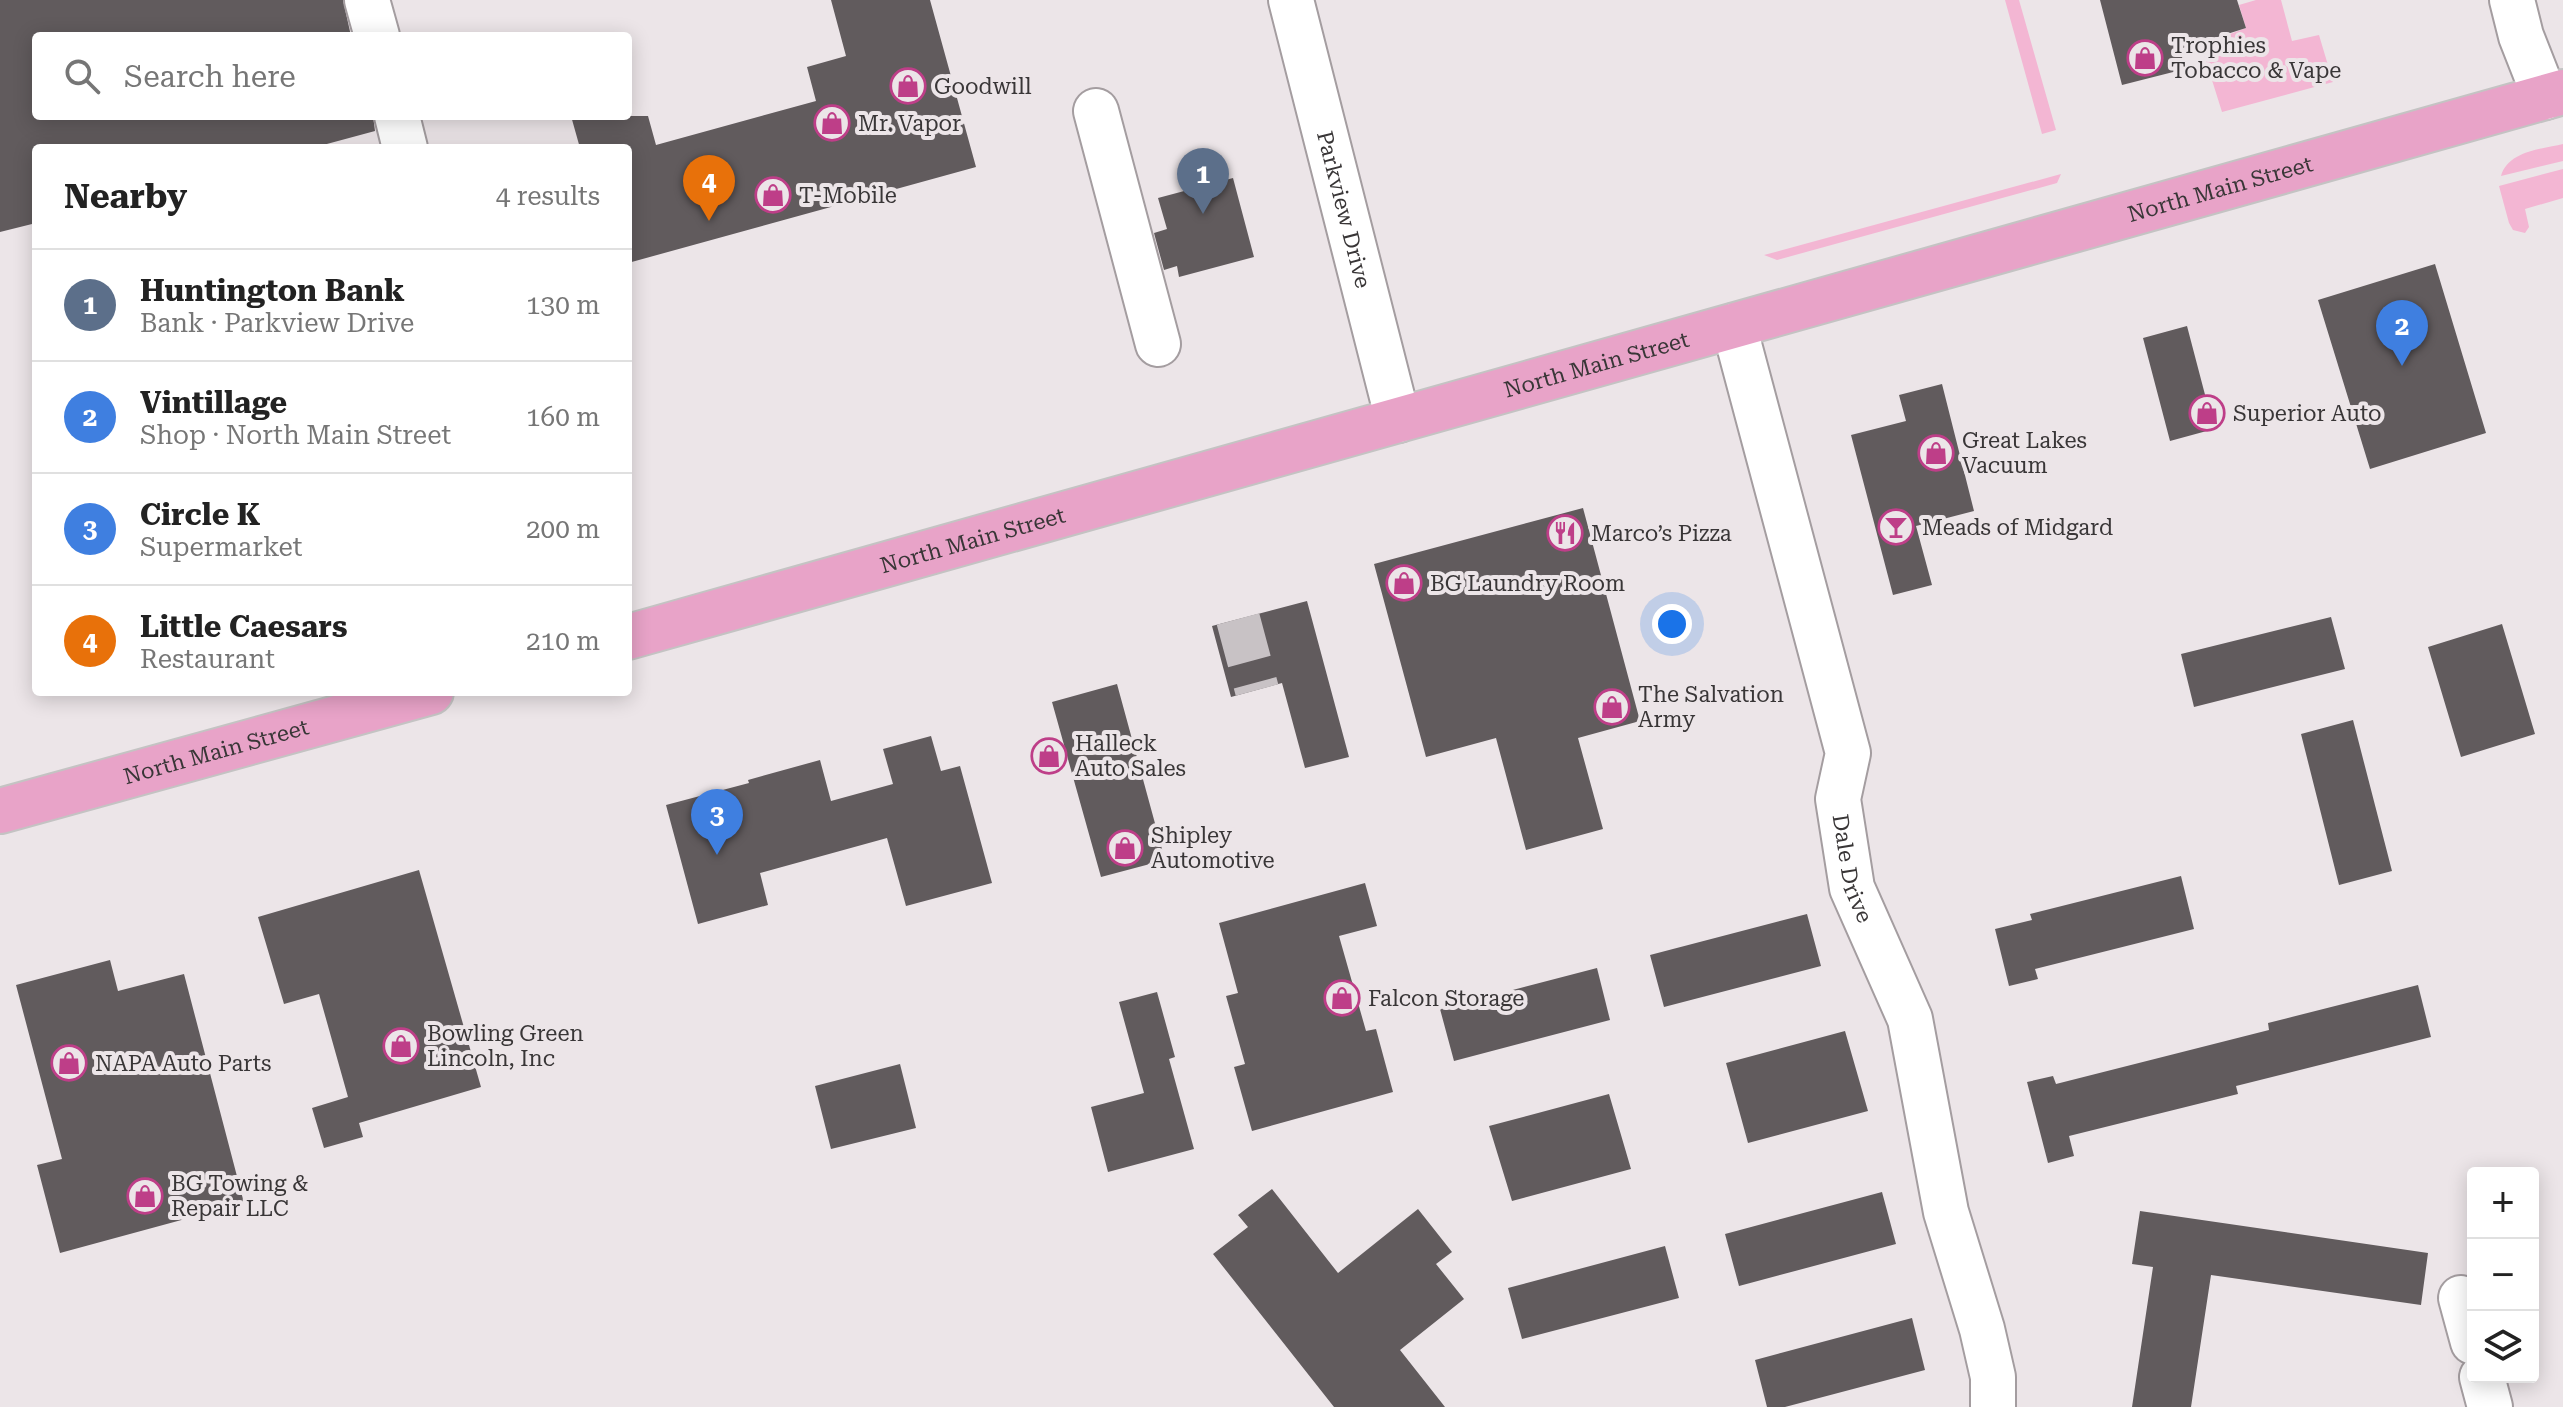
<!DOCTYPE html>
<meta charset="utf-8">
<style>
:root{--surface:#fff;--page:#f2f2f2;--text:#222;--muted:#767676;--line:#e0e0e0;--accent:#be3e88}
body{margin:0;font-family:"Roboto Serif",serif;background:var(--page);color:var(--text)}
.controls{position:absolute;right:24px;bottom:24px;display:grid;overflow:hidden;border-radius:8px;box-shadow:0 4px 20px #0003}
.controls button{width:72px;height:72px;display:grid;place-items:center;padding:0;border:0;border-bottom:2px solid var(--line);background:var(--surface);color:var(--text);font:40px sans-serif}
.you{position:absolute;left:1672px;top:624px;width:28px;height:28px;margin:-20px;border:6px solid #fff;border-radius:50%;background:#1a73e8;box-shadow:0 0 0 12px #1a73e833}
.badge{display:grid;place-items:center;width:52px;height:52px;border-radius:50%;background:var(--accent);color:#fff;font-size:26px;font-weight:700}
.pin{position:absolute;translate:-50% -66px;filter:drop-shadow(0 2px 4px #0008)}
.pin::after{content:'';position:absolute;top:42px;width:28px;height:24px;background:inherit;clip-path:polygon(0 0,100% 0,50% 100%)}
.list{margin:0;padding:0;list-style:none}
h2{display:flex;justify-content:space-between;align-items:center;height:104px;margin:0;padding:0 32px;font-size:34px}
h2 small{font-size:26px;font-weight:400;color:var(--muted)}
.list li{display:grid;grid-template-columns:52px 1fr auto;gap:24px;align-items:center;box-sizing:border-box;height:112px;padding:0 32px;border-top:2px solid var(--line)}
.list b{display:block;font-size:30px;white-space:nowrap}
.list p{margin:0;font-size:26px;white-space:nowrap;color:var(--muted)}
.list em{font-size:26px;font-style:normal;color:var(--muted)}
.icon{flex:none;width:44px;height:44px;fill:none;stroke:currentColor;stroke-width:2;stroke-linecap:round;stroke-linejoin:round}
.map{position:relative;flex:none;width:2563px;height:1407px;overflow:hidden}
.search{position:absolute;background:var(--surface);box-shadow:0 4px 20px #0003;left:32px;top:32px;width:600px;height:88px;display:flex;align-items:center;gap:20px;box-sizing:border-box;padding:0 28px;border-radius:8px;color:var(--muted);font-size:30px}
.panel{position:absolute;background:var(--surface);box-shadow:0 4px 20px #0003;left:32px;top:144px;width:600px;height:552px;border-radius:8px}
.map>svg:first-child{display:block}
</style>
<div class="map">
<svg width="2563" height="1407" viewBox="0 0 2563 1407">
<rect width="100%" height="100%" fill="#ece5e8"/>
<path fill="#f3b6d3" d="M 2005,0 L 2019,0 L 2056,130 L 2042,134 Z
M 2256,0 L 2281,0 L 2292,41 L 2319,35 L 2333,82 L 2222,112 L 2201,45 L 2246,28 L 2239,5 Z
M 2563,144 L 2563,161 L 2501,176 C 2508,151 2542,149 2563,144 Z
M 2563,169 L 2563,198 L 2525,209 L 2529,227 L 2525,233 L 2513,230 L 2509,223 L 2499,186 Z
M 2061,174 L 2057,183 L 1777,260 L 1764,255 Z"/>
<path fill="#615b5d" d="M 0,0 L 343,0 L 351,36 L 36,36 L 36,116 L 373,116 L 375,131 L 312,148 L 36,148 L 36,223 L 0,232 Z
M 831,0 L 930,0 L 976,167 L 628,263 L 628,148 L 580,148 L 571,116 L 648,116 L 656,145 L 816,101 L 807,67 L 846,56 Z
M 2100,0 L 2237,0 L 2246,28 L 2180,49 L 2185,69 L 2122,85 Z
M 1233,178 L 1254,257 L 1179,277 L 1177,266 L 1164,270 L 1154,233 L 1167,229 L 1158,198 Z
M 2435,264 L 2486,433 L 2370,469 L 2318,300 Z
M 2187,326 L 2214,429 L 2170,441 L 2143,338 Z
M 1942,384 L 1974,511 L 1916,526 L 1932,585 L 1893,595 L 1851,435 L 1906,421 L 1899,395 Z
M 1583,508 L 1640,721 L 1578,738 L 1603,829 L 1526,850 L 1496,738 L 1426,757 L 1374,564 Z
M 1307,601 L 1349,757 L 1305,768 L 1282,683 L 1231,697 L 1212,626 Z
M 2331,617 L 2345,669 L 2194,707 L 2181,654 Z
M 2502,624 L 2535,734 L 2461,757 L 2428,647 Z
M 1117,684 L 1165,860 L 1101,877 L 1052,702 Z
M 2353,720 L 2392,871 L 2339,885 L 2301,734 Z
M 931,736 L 941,771 L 960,766 L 992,883 L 906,906 L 887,838 L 760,873 L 768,905 L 698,924 L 666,805 L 749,783 L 748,780 L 820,760 L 831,801 L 893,784 L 883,749 Z
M 419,870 L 481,1087 L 359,1123 L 363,1137 L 324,1148 L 312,1108 L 348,1097 L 319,994 L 284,1004 L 258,917 Z
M 2181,876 L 2194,929 L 2035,969 L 2038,979 L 2009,986 L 1995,929 L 2032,920 L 2030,914 Z
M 1365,883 L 1377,926 L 1339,936 L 1366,1031 L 1376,1029 L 1393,1092 L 1252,1131 L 1234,1067 L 1245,1064 L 1226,996 L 1238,993 L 1219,923 Z
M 1807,914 L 1821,966 L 1664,1007 L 1650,955 Z
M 110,960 L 118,991 L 184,974 L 244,1203 L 60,1253 L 37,1165 L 62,1159 L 16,985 Z
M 1597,968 L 1610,1020 L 1454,1061 L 1440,1009 Z
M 2418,985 L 2431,1037 L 2236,1086 L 2238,1094 L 2069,1136 L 2074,1156 L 2048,1163 L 2027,1082 L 2053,1076 L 2056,1084 L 2269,1030 L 2268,1023 Z
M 1157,992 L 1175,1057 L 1169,1059 L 1194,1149 L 1108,1172 L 1091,1107 L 1144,1093 L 1119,1002 Z
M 1845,1031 L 1868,1111 L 1748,1143 L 1726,1063 Z
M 900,1064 L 916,1128 L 831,1149 L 815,1086 Z
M 1609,1094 L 1631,1169 L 1512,1201 L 1489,1126 Z
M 1272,1189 L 1338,1273 L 1418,1209 L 1452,1252 L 1436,1264 L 1464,1299 L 1400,1350 L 1445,1407 L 1334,1407 L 1213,1254 L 1248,1227 L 1238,1215 Z
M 1882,1192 L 1896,1244 L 1739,1286 L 1725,1234 Z
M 2140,1211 L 2428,1253 L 2421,1305 L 2211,1275 L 2191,1407 L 2132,1407 L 2153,1267 L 2132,1264 Z
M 1665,1246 L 1679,1298 L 1522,1339 L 1508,1288 Z
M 1912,1318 L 1925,1370 L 1785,1407 L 1767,1407 L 1755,1360 Z"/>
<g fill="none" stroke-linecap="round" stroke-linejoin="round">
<path stroke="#c8c2c5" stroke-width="44" stroke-dasharray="44 22" stroke-linecap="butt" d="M 1238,619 L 1257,690"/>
<defs>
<g id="minor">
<path d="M 367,0 L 377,36"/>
<path id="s1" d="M 1291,0 L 1398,420"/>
<path d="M 2512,0 L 2521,36 L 2545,97"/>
<path d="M 1096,111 L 1158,344"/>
<path d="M 397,116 L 405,148"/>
<path id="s2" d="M 1734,326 L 1848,753 L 1838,799 L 1852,888 L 1910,1019 L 1946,1212 L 1982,1329 L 1993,1377 L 1993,1407"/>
<path d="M 2461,1298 L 2473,1342"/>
<path d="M 2482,1377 L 2490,1407"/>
</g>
<g id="major">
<path id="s3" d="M 628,637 L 2563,92"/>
<path id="s4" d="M 0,811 L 431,692"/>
</g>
</defs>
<use href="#minor" stroke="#a49da0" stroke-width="48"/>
<use href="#major" stroke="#c4c3c3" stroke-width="48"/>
<use href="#minor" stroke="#fff" stroke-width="44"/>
<use href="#major" stroke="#e8a3c8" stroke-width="44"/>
</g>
<defs>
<symbol id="shop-ring" viewBox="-11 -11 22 22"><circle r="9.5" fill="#ece5e8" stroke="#be3e88" stroke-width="1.5"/><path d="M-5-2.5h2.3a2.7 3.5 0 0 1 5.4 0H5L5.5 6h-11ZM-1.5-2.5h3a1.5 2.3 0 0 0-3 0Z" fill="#be3e88"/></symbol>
<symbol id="bar-ring" viewBox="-11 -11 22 22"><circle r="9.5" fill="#ece5e8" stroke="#be3e88" stroke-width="1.5"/><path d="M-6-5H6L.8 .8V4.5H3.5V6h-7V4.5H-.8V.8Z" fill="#be3e88"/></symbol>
<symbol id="restaurant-ring" viewBox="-11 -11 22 22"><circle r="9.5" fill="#ece5e8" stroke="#be3e88" stroke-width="1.5"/><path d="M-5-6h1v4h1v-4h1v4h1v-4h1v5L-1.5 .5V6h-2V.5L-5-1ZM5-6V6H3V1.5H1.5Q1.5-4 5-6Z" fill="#be3e88"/></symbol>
</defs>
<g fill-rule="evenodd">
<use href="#shop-ring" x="2125" y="38" width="40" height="40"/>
<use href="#shop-ring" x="888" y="66" width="40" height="40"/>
<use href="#shop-ring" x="812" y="103" width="40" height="40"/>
<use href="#shop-ring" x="753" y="175" width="40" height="40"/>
<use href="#shop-ring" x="2187" y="393" width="40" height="40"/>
<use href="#shop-ring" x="1916" y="433" width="40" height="40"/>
<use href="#bar-ring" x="1876" y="507" width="40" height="40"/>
<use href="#restaurant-ring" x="1545" y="513" width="40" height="40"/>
<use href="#shop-ring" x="1384" y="563" width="40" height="40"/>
<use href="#shop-ring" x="1592" y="687" width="40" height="40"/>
<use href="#shop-ring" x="1029" y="736" width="40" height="40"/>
<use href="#shop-ring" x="1105" y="828" width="40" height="40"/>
<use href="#shop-ring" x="1322" y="978" width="40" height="40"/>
<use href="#shop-ring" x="381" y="1026" width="40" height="40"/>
<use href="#shop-ring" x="49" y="1043" width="40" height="40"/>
<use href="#shop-ring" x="125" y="1176" width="40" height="40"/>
</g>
<g text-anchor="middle" stroke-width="8" stroke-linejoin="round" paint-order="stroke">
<g font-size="22" fill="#393637" stroke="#ece5e8" text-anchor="start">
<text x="2171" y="53">Trophies<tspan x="2171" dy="25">Tobacco &amp; Vape</tspan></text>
<text x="934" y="94">Goodwill</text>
<text x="858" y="131">Mr. Vapor</text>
<text x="799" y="203">T-Mobile</text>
<text x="2233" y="421">Superior Auto</text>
<text x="1962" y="448">Great Lakes<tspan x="1962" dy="25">Vacuum</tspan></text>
<text x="1922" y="535">Meads of Midgard</text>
<text x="1591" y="541">Marco’s Pizza</text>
<text x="1430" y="591">BG Laundry Room</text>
<text x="1638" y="702">The Salvation<tspan x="1638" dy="25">Army</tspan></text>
<text x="1075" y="751">Halleck<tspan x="1075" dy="25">Auto Sales</tspan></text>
<text x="1151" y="843">Shipley<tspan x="1151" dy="25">Automotive</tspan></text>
<text x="1368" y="1006">Falcon Storage</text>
<text x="427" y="1041">Bowling Green<tspan x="427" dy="25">Lincoln, Inc</tspan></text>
<text x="95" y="1071">NAPA Auto Parts</text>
<text x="171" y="1191">BG Towing &amp;<tspan x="171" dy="25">Repair LLC</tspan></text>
</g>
<g font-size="22" fill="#393637" stroke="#ece5e8">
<text dy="8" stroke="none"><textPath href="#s3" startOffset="1654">North Main Street</textPath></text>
<text dy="8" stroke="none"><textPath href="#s1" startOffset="216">Parkview Drive</textPath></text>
<text dy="8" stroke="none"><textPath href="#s3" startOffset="1006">North Main Street</textPath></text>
<text dy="8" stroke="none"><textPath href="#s3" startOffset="358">North Main Street</textPath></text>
<text dy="8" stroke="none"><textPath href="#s4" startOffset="224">North Main Street</textPath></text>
<text dy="8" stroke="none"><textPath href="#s2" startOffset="560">Dale Drive</textPath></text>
</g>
</g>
</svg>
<div class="controls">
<button>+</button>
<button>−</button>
<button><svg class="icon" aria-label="layers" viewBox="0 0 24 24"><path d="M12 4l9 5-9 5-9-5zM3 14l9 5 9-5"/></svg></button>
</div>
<div class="you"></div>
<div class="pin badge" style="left:1203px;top:214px;background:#5c6f8a">1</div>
<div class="pin badge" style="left:2402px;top:366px;background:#3f7fe0">2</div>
<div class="pin badge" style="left:717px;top:855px;background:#3f7fe0">3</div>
<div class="pin badge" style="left:709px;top:221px;background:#e8710a">4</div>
<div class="search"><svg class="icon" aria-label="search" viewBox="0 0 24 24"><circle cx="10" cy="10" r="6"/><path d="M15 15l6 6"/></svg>Search here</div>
<section class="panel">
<h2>Nearby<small>4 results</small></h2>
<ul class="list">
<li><span class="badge" style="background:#5c6f8a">1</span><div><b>Huntington Bank</b><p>Bank · Parkview Drive</p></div><em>130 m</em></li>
<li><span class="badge" style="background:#3f7fe0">2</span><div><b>Vintillage</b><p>Shop · North Main Street</p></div><em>160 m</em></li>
<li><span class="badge" style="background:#3f7fe0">3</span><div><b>Circle K</b><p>Supermarket</p></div><em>200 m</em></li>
<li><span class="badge" style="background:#e8710a">4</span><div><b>Little Caesars</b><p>Restaurant</p></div><em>210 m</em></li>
</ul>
</section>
</div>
